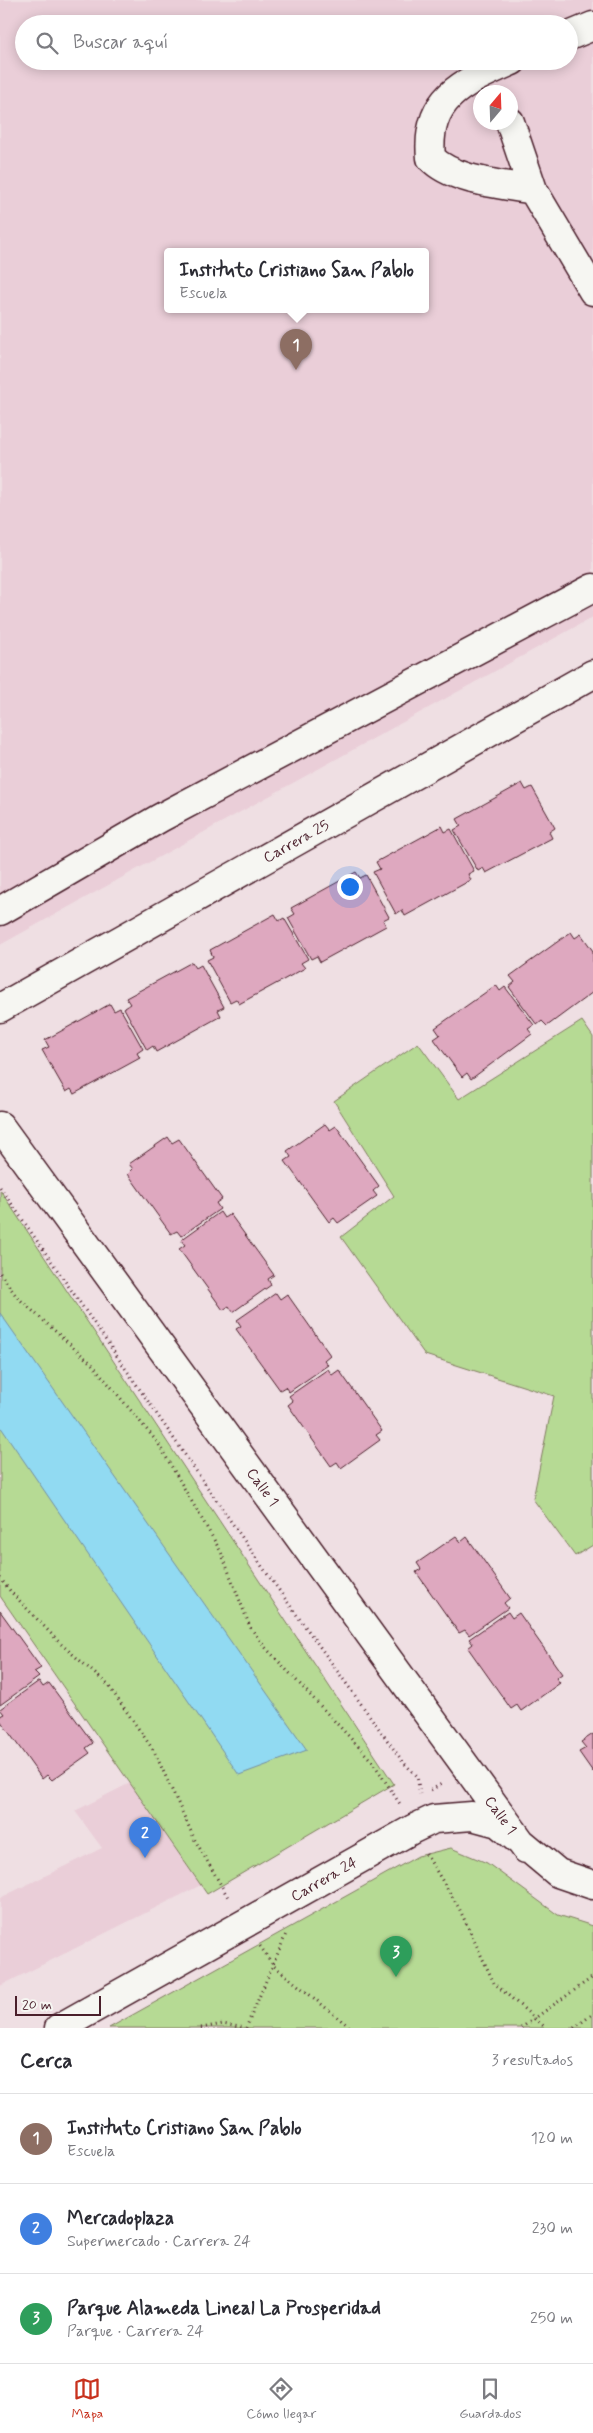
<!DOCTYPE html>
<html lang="es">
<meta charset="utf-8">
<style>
:root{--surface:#fff;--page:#f7f7f7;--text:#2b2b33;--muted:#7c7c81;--line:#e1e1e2;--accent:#c8321e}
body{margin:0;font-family:Mynerve,sans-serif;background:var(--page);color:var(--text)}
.compass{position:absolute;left:473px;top:85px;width:45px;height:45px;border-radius:50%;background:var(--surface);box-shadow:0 2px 12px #0003;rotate:19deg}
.scale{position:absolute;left:15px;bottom:12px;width:86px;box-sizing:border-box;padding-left:5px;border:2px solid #4a1f2b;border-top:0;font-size:14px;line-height:18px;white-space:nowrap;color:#4a1f2b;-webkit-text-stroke:4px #f6f6f2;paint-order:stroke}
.you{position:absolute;left:349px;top:886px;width:18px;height:18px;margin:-12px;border:4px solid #fff;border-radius:50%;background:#1a73e8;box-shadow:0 0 0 8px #1a73e833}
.badge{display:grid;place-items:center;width:32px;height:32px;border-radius:50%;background:var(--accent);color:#fff;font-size:16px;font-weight:700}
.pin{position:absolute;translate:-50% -41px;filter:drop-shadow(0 1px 2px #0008)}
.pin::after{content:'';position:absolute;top:26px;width:18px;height:15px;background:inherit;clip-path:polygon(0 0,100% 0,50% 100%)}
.popup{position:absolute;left:164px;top:248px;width:265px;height:65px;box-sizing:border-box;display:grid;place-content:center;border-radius:5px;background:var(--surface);filter:drop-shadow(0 1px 4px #0005);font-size:16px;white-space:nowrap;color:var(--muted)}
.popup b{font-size:19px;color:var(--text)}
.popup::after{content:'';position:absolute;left:50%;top:100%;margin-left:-10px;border:10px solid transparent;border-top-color:var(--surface)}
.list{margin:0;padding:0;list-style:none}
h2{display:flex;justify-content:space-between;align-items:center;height:65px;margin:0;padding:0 20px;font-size:21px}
h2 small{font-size:16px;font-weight:400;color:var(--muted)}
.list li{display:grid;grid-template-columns:32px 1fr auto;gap:15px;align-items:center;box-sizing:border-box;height:90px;padding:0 20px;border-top:1px solid var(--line)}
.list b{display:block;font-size:19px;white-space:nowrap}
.list p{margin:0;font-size:16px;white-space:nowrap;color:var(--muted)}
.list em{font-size:16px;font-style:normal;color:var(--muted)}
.icon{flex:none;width:28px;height:28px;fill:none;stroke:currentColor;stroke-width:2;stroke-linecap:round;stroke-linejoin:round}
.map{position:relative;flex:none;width:593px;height:2028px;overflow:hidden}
.search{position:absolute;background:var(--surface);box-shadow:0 2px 12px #0003;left:15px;right:15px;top:15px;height:55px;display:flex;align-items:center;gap:12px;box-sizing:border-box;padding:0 18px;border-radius:28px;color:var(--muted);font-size:19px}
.sheet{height:335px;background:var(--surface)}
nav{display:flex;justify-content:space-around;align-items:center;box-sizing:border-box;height:70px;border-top:1px solid var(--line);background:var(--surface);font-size:14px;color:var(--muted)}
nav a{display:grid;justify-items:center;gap:2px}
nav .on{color:var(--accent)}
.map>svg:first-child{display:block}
</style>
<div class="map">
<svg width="593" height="2028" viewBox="0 0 593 2028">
<rect width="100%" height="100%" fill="#efdfe3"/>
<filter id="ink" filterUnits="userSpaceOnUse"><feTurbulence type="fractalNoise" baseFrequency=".02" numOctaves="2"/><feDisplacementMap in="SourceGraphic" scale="10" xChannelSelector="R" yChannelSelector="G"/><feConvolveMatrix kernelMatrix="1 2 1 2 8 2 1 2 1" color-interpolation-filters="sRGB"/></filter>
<g filter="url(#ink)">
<path fill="#eaced8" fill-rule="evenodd" d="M 0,0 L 593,0 L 593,617 L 0,945 ZM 24,24 L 569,24 L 569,61 L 24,61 ZM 480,92 L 510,92 L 510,122 L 480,122 ZM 167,251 L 425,251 L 425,309 L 167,309 Z
M 130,1783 L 201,1885 L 0,1986 L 0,1898 L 102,1848 L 75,1811 Z"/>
<path fill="#b6da94" stroke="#807c60" d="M 582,1021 L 593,1037 L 593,1545 L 575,1556 L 533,1499 L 554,1396 L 425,1355 L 341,1237 L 394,1196 L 334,1101 L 418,1043 L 459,1099 Z
M 0,1190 L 394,1784 L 207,1894 L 0,1596 Z
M 451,1848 L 487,1863 L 558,1915 L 593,1926 L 593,2028 L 109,2028 L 418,1856 Z"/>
<path fill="#91daf2" stroke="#758fa2" d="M 0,1313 L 307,1750 L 239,1775 L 0,1426 Z"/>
<path fill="#dea8bf" stroke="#4a1f2b" d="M 522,783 L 526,790 L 532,787 L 555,828 L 549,832 L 552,838 L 486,873 L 483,868 L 478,871 L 454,830 L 461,826 L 457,819 Z
M 442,826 L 445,832 L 451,829 L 474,871 L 468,874 L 471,880 L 405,916 L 402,910 L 396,914 L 373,872 L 380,869 L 376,862 Z
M 356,872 L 360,878 L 366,875 L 389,917 L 383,920 L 386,926 L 320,962 L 317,956 L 311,959 L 288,918 L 295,914 L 291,908 Z
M 275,914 L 279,921 L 284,918 L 308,959 L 301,963 L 305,968 L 239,1004 L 236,999 L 230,1002 L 207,960 L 213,957 L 210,950 Z
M 571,932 L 575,938 L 581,934 L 593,951 L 593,992 L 547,1026 L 542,1021 L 537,1025 L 509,987 L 515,982 L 510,976 Z
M 192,962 L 196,968 L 201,965 L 224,1007 L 218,1010 L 221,1016 L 156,1052 L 153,1046 L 147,1050 L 124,1008 L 130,1004 L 126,998 Z
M 496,985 L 500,991 L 505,987 L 534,1025 L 528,1029 L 532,1034 L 471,1079 L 467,1073 L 462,1077 L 434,1039 L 440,1035 L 435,1028 Z
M 110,1004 L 114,1011 L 120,1008 L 143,1049 L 137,1053 L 140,1058 L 74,1094 L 71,1089 L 66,1092 L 42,1050 L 49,1047 L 45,1040 Z
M 325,1124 L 330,1130 L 336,1126 L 379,1186 L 373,1191 L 377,1196 L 338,1223 L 334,1218 L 329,1222 L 285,1161 L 291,1157 L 287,1151 Z
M 168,1137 L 172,1143 L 179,1139 L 222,1199 L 216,1203 L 220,1209 L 181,1236 L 177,1231 L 171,1234 L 128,1174 L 133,1169 L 129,1164 Z
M 220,1212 L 224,1218 L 230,1214 L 274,1275 L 268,1279 L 271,1285 L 233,1312 L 229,1306 L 223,1310 L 179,1249 L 185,1245 L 181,1240 Z
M 276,1293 L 280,1299 L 287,1294 L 330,1355 L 324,1360 L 328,1365 L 289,1392 L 285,1387 L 280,1390 L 236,1329 L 241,1326 L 237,1320 Z
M 328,1369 L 332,1375 L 339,1370 L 382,1431 L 376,1435 L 380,1440 L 341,1468 L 337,1462 L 331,1466 L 288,1405 L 293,1401 L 289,1396 Z
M 456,1536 L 461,1542 L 467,1537 L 510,1598 L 504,1603 L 508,1608 L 469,1635 L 465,1630 L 459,1633 L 416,1572 L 421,1569 L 417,1563 Z
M 0,1611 L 41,1668 L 34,1672 L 39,1677 L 0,1705 Z
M 508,1612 L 512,1618 L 519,1613 L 562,1674 L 556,1678 L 560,1683 L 521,1711 L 517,1705 L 511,1709 L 468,1648 L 473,1644 L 469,1639 Z
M 39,1681 L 43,1687 L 49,1683 L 93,1743 L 86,1748 L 90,1753 L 52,1780 L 47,1775 L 42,1779 L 0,1720 L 0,1716 L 4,1714 L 0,1709 Z
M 593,1734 L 593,1772 L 579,1752 L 586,1748 L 581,1742 Z"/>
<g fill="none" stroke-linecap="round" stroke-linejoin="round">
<defs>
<path id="minor" d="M 569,36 L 593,26
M 512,61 C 464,82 425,97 431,158 C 453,181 502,184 533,190 L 593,291
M 510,122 L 533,190
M 0,911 L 160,818 L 593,588
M 0,1008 L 593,674
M 0,1126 L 526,1849
M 59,2028 L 413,1829 L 434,1819 L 472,1816 L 498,1823 L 558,1873 L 593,1885"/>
</defs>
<use href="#minor" stroke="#4a1f2b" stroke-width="31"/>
<path stroke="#4a1f2b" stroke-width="3" stroke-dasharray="1 4" stroke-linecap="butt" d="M 0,1187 L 268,1575 L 403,1762 L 417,1776 L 420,1794
M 0,1273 L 17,1297 L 92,1364 L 158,1443 L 221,1552 L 250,1627 L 265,1647 L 372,1761 L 400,1804
M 0,1578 L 11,1592 L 61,1644 L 108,1685 L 154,1751 L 195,1840 L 229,1899
M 431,1790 L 443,1783
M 426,1854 L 459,1908 L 494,1983 L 546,2028
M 260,1946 L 274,1966 L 351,2028
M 201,2028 L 223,2024 L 245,2028
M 246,2028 L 286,1934
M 521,2028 L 593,1977
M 574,2028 L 593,2014"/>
<use href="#minor" stroke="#f6f6f2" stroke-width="28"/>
</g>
</g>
<g text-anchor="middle" stroke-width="4" stroke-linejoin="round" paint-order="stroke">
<g font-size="15" fill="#4a1f2b" stroke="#f6f6f2">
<text transform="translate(296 841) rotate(-29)" y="5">Carrera 25</text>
<text transform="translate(263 1487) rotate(54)" y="5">Calle 1</text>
<text transform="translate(501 1815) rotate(54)" y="5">Calle 1</text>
<text transform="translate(324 1879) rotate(-30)" y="5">Carrera 24</text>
</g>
</g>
</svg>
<svg class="compass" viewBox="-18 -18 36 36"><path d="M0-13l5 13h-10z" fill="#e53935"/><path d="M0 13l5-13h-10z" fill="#7c7c81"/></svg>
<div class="scale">20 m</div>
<div class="you"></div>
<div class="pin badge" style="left:296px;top:370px;background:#8d6e63">1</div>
<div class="popup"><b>Instituto Cristiano San Pablo</b>Escuela</div>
<div class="pin badge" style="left:145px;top:1858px;background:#3f7fe0">2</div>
<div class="pin badge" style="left:396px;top:1977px;background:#2e9e5b">3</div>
<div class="search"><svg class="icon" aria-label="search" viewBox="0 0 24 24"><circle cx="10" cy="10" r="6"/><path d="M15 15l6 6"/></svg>Buscar aquí</div>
</div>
<section class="sheet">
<h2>Cerca<small>3 resultados</small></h2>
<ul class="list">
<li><span class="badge" style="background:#8d6e63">1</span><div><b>Instituto Cristiano San Pablo</b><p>Escuela</p></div><em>120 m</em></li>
<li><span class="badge" style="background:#3f7fe0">2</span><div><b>Mercadoplaza</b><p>Supermercado · Carrera 24</p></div><em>230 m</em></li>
<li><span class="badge" style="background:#2e9e5b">3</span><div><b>Parque Alameda Lineal La Prosperidad</b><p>Parque · Carrera 24</p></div><em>250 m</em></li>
</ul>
</section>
<nav>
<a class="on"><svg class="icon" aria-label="map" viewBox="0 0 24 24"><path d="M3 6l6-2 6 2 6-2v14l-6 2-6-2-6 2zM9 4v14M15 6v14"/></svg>Mapa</a>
<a><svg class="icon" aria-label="directions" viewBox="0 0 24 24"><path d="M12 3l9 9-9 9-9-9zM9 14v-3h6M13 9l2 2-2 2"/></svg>Cómo llegar</a>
<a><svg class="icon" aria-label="saved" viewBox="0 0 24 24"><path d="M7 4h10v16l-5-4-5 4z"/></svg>Guardados</a>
</nav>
